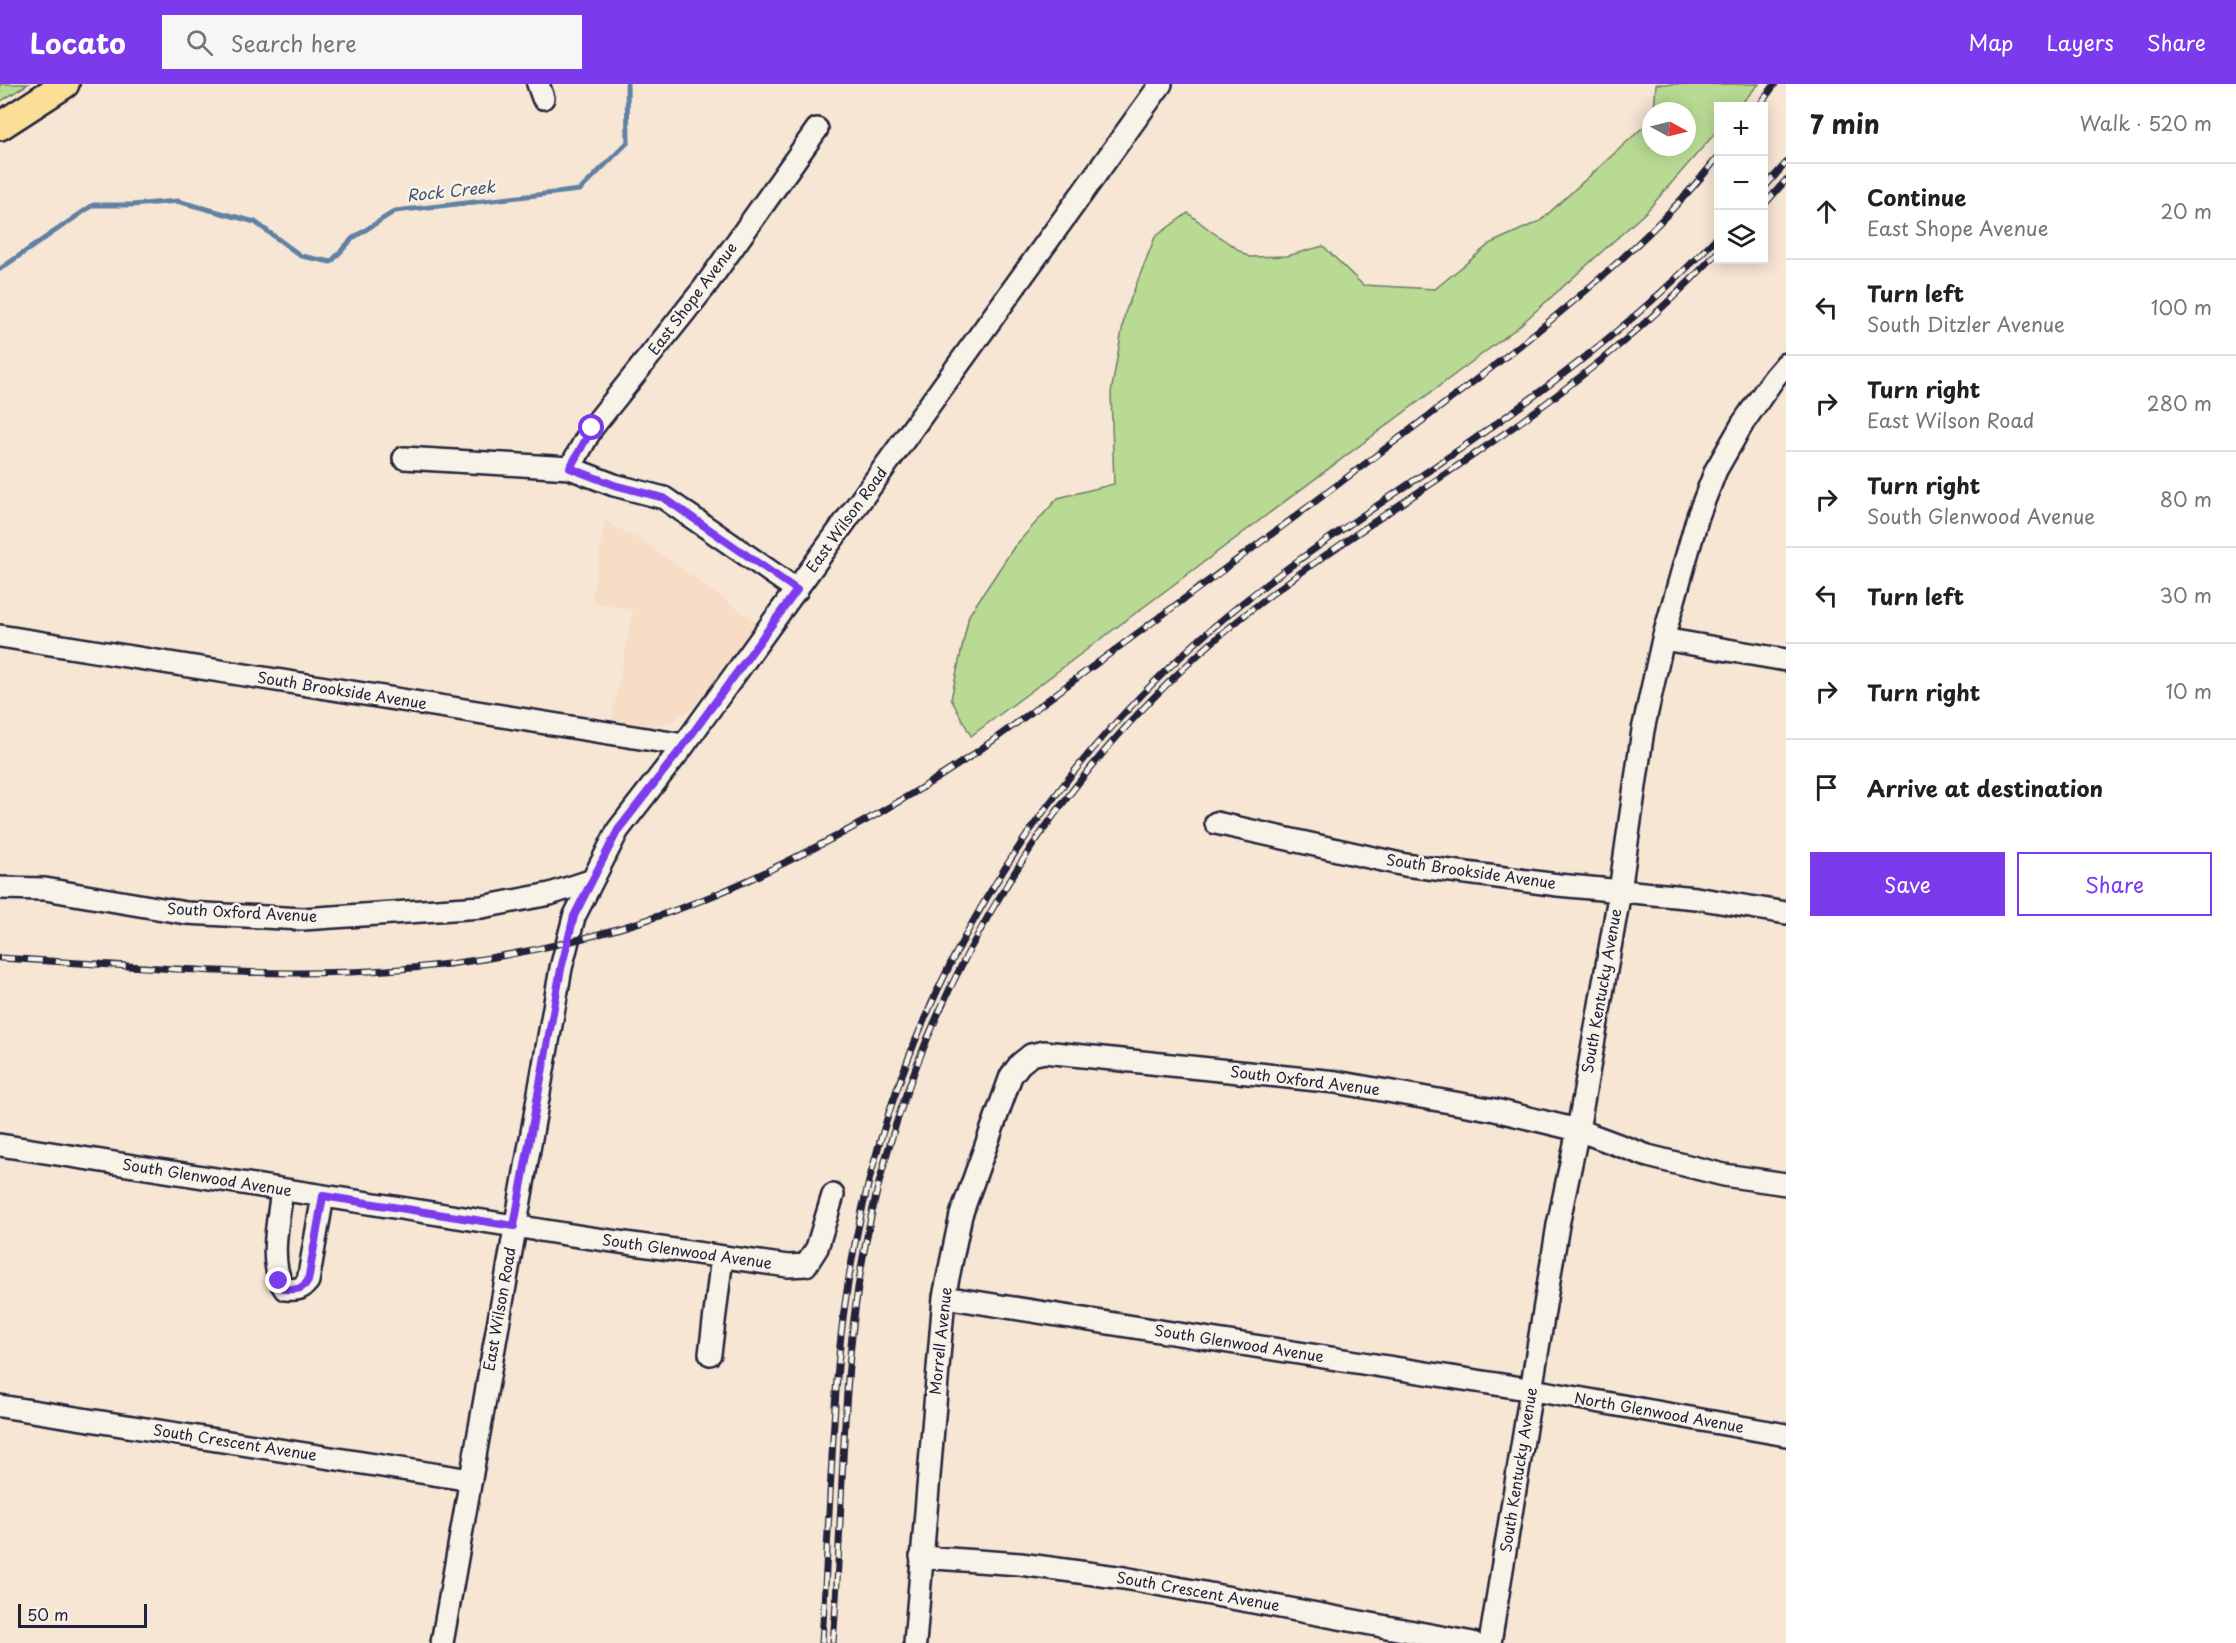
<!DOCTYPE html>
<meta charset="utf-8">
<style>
:root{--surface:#fff;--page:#f6f6f6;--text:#202124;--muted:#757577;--line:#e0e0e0;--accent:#7c3aed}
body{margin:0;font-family:"Playpen Sans",sans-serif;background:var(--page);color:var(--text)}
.controls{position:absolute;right:18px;top:18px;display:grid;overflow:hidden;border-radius:0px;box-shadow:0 3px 15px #0003}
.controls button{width:54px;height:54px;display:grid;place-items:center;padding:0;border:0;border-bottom:2px solid var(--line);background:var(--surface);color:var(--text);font:30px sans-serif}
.compass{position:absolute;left:1642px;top:18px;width:54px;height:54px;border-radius:50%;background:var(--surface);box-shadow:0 3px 15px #0003;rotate:97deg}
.scale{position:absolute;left:18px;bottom:15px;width:129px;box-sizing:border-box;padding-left:6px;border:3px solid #22223b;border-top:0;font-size:16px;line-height:21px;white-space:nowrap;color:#22223b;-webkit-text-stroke:4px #f7f3e8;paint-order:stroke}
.stop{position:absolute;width:18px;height:18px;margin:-14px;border:4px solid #7c3aed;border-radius:50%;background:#fff}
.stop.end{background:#7c3aed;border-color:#fff;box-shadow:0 2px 6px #0008}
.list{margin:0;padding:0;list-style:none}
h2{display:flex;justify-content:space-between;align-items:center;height:78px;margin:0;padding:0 24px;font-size:26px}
h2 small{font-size:20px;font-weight:400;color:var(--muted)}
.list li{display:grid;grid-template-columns:39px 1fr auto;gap:18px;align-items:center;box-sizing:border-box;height:96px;padding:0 24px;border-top:2px solid var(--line)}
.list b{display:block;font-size:22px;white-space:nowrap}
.list p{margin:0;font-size:20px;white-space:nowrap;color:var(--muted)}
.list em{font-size:20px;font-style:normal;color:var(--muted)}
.actions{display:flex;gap:12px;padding:18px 24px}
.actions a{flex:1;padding:14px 0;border:2px solid var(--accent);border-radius:0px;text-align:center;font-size:21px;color:var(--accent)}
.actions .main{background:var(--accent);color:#fff}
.icon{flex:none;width:33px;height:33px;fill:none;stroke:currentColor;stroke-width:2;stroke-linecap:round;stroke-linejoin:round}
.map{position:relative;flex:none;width:1786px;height:1559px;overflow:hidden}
header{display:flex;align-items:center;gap:36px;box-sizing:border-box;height:84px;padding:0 30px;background:var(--accent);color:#fff}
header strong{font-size:28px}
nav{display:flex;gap:33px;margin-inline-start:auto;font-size:21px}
.search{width:420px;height:54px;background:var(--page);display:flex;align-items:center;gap:15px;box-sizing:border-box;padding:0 21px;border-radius:0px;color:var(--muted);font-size:22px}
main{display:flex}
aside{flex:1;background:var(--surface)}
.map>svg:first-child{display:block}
</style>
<header>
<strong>Locato</strong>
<div class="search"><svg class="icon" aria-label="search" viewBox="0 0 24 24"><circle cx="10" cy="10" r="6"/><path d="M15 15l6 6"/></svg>Search here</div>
<nav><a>Map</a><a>Layers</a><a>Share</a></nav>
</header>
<main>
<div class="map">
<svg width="1786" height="1559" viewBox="0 0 1786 1559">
<rect width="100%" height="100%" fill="#f7e6d4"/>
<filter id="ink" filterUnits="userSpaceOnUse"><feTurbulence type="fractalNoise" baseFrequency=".0167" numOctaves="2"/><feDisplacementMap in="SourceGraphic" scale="12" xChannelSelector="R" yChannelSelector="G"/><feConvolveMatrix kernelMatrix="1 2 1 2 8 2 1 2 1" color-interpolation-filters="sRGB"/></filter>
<g filter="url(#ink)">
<path fill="#f7dcc6" d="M 605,437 L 650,462 L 758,540 L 693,624 L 670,638 L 647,643 L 612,635 L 633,526 L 592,517 Z"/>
<path fill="#b8da93" stroke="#6d7e67" stroke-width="1.5" d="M 0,0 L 28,0 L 0,18 Z
M 1656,0 L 1759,0 L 1739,22 L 1718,22 L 1718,46 L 1646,128 L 1517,244 L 971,652 L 951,615 L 969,531 L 1014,463 L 1058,414 L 1114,400 L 1111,309 L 1125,229 L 1155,153 L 1188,129 L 1211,147 L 1249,173 L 1287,172 L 1323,162 L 1363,201 L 1435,205 L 1491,159 L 1540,137 L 1651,36 L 1651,63 L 1687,63 L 1687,27 L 1654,27 Z"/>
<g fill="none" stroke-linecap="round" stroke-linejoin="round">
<path stroke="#6081a3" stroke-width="5" d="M 0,185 L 93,121 L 132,121 L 177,117 L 255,138 L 301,172 L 331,178 L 353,154 L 395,127 L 580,106 L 628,58 L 627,0"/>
<defs>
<path id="minor" d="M 538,0 L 543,14
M 404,374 L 570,384 L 614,401 L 664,414 L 797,506
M 570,384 L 592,344 L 704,204 L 817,45
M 0,552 L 684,661
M 1663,555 L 1786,576
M 1216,739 L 1405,781 L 1558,801 L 1696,814 L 1786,829
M 0,804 L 45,805 L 186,829 L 303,835 L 482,823 L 550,810 L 590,797
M 0,1061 L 584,1153 L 788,1182 L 806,1181 L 817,1164 L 833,1111
M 282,1106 C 279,1134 267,1181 285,1205 C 296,1206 301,1206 308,1197 L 323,1112
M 944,1213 L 1533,1306 L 1786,1351
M 710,1270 L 722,1173
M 0,1322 L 471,1396
M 921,1473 L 1020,1480 L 1124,1494 L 1473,1559
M 442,1559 L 561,884 L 574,833 L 618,746 L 684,661 L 1161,0
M 915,1559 L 944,1213 L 961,1131 L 1011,992 L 1020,980 L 1031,971 L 1044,968 L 1336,998 L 1495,1026 L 1578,1046 L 1648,1072 L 1724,1091 L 1786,1100
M 1490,1559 L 1558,1141 L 1578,1046 L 1620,807 L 1643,646 L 1663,555 L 1698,432 L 1716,386 L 1743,339 L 1774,294 L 1786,280"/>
<path id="major" d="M 0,42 L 65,0"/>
</defs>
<use href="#minor" stroke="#22223b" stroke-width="26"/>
<use href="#major" stroke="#22223b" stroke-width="32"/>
<use href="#minor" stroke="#f7f3e8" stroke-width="21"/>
<use href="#major" stroke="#fbdf96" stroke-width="27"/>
<defs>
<path id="rail" d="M 1759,22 L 1775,0
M 1764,104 L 1786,79
M 1764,121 L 1786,96
M 0,874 C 128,881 258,895 387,886 C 505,878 635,848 742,799 C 820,763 897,722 968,674 C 1014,642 1059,607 1104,574 C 1168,527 1232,480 1296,432 C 1367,378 1439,325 1509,270 C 1584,210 1658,148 1718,73
M 822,1559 C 825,1497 829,1435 832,1373 C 835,1319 838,1266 846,1213 C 887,927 1039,673 1269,498 C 1323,457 1380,420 1437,381 C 1536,313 1636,240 1718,152
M 833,1559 C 844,1425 840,1289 866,1157 C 916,901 1065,665 1273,509 C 1338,460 1408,416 1475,370 C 1562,310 1646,245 1718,168"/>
</defs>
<use href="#rail" stroke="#22223b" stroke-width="7"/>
<use href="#rail" stroke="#f7f3e8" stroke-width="4.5" stroke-dasharray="14" stroke-linecap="butt"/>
</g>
</g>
<g fill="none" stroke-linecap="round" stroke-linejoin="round" filter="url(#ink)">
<path stroke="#7c3aed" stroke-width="8" d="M 279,1197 L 285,1205 C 296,1206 301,1206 308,1197 L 323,1112 L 514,1142 L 561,885 L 574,832 L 618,746 L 684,661 L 797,506 L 664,414 L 614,401 L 570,384 L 592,344"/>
</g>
<g text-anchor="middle" stroke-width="5" stroke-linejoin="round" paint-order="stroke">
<g font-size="15" fill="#22223b" stroke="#f7f3e8">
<text transform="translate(693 215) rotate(-53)" y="5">East Shope Avenue</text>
<text transform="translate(847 436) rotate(-54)" y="5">East Wilson Road</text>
<text transform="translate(342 607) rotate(9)" y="5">South Brookside Avenue</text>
<text transform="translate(1471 788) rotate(8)" y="5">South Brookside Avenue</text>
<text transform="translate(242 829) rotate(3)" y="5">South Oxford Avenue</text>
<text transform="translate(1602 907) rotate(-80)" y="5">South Kentucky Avenue</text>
<text transform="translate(1305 997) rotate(7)" y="5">South Oxford Avenue</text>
<text transform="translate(207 1094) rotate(9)" y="5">South Glenwood Avenue</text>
<text transform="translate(687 1168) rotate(8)" y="5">South Glenwood Avenue</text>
<text transform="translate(500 1225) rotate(-80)" y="5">East Wilson Road</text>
<text transform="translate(941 1257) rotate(-84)" y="5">Morrell Avenue</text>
<text transform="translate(1239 1260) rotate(9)" y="5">South Glenwood Avenue</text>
<text transform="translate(1659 1329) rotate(10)" y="5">North Glenwood Avenue</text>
<text transform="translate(235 1359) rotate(9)" y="5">South Crescent Avenue</text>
<text transform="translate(1519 1386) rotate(-81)" y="5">South Kentucky Avenue</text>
<text transform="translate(1198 1508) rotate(10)" y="5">South Crescent Avenue</text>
</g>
<g font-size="16" font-style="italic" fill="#41526f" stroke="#f7f3e8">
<text transform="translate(451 107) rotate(-6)" y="6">Rock Creek</text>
</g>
</g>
</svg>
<div class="controls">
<button>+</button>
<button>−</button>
<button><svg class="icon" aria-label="layers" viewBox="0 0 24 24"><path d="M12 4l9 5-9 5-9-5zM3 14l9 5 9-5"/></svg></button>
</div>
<svg class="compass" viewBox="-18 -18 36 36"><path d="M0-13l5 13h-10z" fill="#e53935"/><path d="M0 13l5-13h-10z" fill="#757577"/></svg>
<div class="scale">50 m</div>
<div class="stop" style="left:592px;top:344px"></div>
<div class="stop end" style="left:279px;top:1197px"></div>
</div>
<aside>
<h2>7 min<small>Walk · 520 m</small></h2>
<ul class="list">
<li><svg class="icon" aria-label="ahead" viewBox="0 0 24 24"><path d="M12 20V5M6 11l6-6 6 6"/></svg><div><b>Continue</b><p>East Shope Avenue</p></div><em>20 m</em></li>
<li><svg class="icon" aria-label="left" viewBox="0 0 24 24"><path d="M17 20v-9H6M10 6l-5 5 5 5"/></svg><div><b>Turn left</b><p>South Ditzler Avenue</p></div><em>100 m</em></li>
<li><svg class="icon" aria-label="right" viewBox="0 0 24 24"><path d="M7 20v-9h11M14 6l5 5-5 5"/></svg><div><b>Turn right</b><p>East Wilson Road</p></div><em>280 m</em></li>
<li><svg class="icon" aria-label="right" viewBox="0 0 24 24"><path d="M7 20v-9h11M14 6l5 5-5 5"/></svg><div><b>Turn right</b><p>South Glenwood Avenue</p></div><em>80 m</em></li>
<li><svg class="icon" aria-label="left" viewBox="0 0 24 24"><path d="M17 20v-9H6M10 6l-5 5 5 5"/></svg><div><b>Turn left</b></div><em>30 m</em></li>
<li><svg class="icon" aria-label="right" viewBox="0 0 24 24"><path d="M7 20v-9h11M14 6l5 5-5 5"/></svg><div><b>Turn right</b></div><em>10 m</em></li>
<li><svg class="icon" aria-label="arrive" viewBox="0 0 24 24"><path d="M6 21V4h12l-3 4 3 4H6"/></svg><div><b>Arrive at destination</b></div></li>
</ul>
<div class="actions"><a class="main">Save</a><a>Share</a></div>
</aside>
</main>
